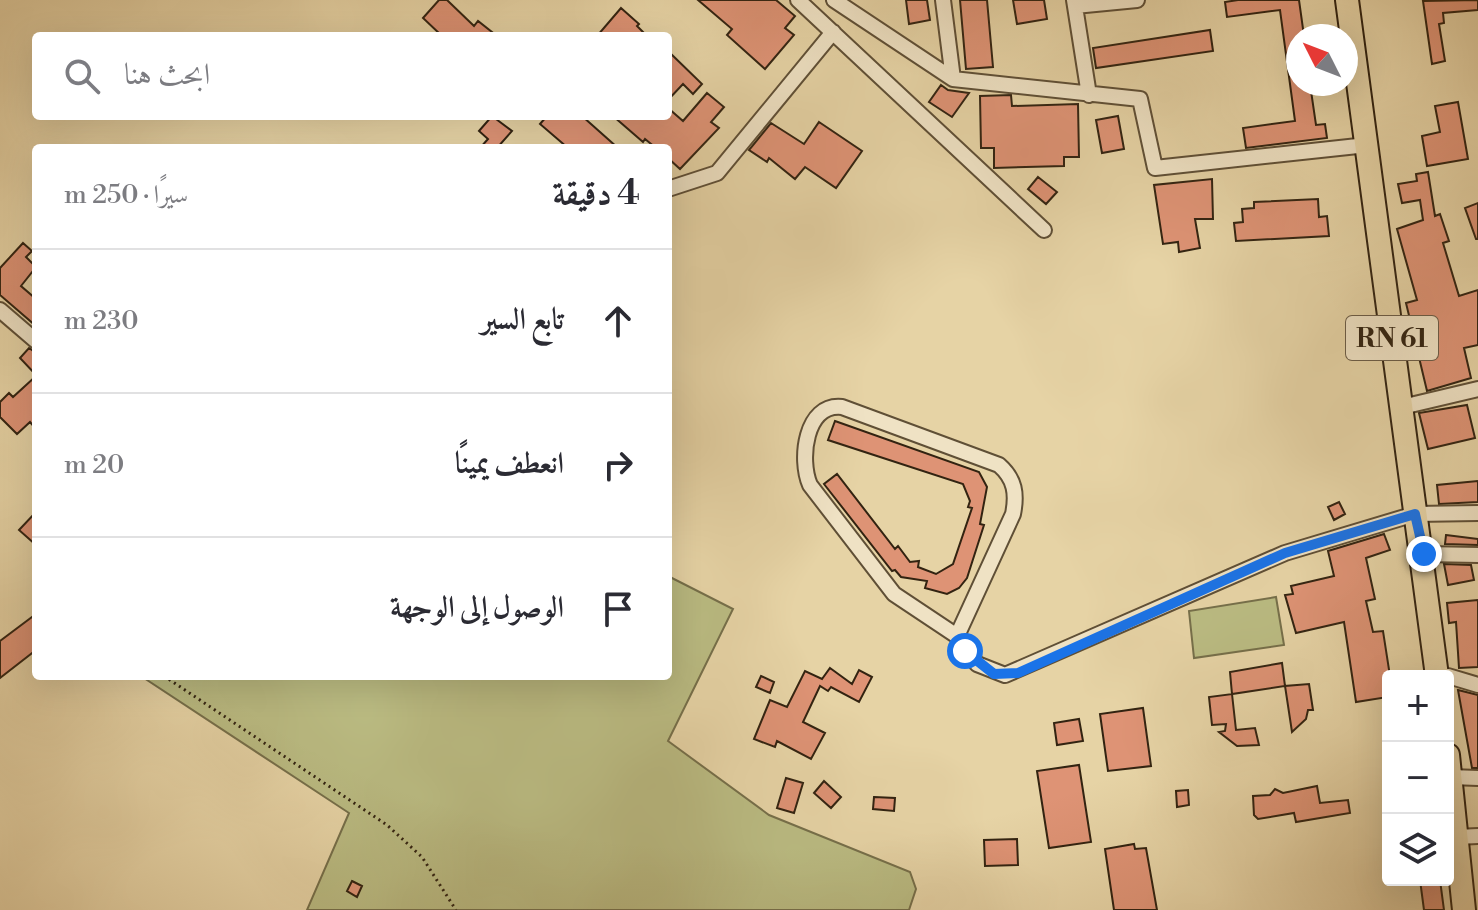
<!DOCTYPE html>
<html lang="ar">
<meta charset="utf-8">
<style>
:root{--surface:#fff;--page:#f7f7f7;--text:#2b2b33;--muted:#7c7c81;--line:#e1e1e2}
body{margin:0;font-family:"Libre Bodoni",Amiri,serif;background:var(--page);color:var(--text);direction:rtl}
.controls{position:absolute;right:24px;bottom:24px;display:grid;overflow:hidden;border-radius:8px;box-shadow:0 8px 32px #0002}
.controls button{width:72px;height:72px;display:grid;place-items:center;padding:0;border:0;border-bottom:2px solid var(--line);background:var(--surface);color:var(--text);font:40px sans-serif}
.compass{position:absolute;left:1286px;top:24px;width:72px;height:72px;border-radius:50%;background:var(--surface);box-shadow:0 8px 32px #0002;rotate:312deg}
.stop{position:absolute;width:24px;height:24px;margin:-18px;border:6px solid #1a73e8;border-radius:50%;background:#fff}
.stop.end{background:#1a73e8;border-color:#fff;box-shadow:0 2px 8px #0008}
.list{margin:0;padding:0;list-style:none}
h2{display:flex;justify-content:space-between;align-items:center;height:104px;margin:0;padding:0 32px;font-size:34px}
h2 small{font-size:26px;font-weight:400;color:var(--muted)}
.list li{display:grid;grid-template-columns:52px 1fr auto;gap:24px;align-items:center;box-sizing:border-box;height:144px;padding:0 32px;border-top:2px solid var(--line)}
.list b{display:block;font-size:30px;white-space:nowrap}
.list em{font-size:26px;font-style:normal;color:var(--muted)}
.icon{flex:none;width:44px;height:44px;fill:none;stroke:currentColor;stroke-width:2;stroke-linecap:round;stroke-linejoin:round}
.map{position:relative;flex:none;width:1478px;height:910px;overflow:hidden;direction:ltr}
.search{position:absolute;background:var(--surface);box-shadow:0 8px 32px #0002;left:32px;top:32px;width:640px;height:88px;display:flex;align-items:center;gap:20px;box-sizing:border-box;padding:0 28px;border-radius:8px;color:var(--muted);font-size:30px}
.panel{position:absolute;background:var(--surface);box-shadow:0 8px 32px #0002;left:32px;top:144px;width:640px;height:536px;border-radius:8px;direction:rtl}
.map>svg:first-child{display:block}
</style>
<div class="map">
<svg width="1478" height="910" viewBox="0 0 1478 910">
<rect width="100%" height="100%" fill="#e6d3a5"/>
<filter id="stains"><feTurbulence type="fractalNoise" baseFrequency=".0025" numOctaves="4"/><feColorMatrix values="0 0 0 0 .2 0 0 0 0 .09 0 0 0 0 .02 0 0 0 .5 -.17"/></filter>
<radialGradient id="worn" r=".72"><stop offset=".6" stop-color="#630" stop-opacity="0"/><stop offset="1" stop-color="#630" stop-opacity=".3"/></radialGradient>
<path fill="#babb82" stroke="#766f4a" stroke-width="2" d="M 668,576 L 733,609 L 668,741 L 769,815 L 910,872 L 916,889 L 909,910 L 307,910 L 349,813 L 141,676 L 668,676 Z
M 1276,597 L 1284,645 L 1194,658 L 1189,611 Z"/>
<path fill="#de9375" stroke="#322311" stroke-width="2" d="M 439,0 L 447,0 L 474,26 L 478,21 L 497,36 L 442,36 L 423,18 Z
M 698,0 L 776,0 L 795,16 L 785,28 L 794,35 L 765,69 L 727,35 L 732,29 Z
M 906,0 L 927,0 L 930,20 L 909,24 Z
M 960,0 L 987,0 L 993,67 L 966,69 Z
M 1013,0 L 1044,0 L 1047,19 L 1017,24 Z
M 1238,0 L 1299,0 L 1304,36 L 1298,36 L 1298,84 L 1310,84 L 1316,125 L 1325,124 L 1327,138 L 1246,148 L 1243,128 L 1295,121 L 1280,10 L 1227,17 L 1225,2 Z
M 1478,0 L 1478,10 L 1443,13 L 1444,23 L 1439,24 L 1445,61 L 1432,64 L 1423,1 Z
M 621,8 L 639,24 L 637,26 L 647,36 L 597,36 Z
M 1210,30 L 1213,51 L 1096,68 L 1093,48 Z
M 668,51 L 702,84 L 693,94 L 683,84 L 668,100 Z
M 941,85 L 948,90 L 969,93 L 952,117 L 929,102 Z
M 707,93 L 724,107 L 711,122 L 719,128 L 680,169 L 668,158 L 668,148 L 656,148 L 645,139 L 643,142 L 613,116 L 668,116 L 668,108 L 683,121 Z
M 1011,95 L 1012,106 L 1078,104 L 1079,157 L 1064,157 L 1064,166 L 994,168 L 994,148 L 981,148 L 980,96 Z
M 1458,102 L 1468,159 L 1427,166 L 1422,136 L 1440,132 L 1435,106 Z
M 492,116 L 512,131 L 497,148 L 480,148 L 488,139 L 479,131 Z
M 547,116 L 582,116 L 618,148 L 568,148 L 540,124 Z
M 1118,116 L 1124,149 L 1102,153 L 1096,120 Z
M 819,122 L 862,151 L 836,188 L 805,167 L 795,179 L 769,158 L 767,162 L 749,150 L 771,123 L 804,144 Z
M 1428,172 L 1435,216 L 1440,214 L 1449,241 L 1443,243 L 1459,296 L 1478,290 L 1478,345 L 1464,348 L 1471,378 L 1427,391 L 1406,303 L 1417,300 L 1397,229 L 1423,220 L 1420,200 L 1402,203 L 1398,184 L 1417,181 L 1416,174 Z
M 1038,177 L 1057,192 L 1046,204 L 1028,189 Z
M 1212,179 L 1213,219 L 1195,219 L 1200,248 L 1179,252 L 1178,242 L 1163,244 L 1154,185 Z
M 1318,199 L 1319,217 L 1327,216 L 1329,236 L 1236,241 L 1234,223 L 1243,222 L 1242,209 L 1254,208 L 1254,202 Z
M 1478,203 L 1478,239 L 1476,239 L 1465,208 Z
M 23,243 L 32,251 L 26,257 L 36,267 L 21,286 L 36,299 L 36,326 L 0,295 L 0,268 Z
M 29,348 L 36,353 L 36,375 L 20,358 Z
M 36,376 L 36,429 L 30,422 L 17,434 L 0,417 L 0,402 L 9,393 L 13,397 Z
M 1467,405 L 1475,438 L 1428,449 L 1419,413 Z
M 835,421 L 979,472 L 987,487 L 980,524 L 984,525 L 967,578 L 959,588 L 947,594 L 925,588 L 927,581 L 901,577 L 895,570 L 892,571 L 824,484 L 837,474 L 895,549 L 898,546 L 910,562 L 919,561 L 918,567 L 936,574 L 953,564 L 972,508 L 968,507 L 970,501 L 963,484 L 828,440 Z
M 1478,481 L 1478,502 L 1439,504 L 1437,485 Z
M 1339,502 L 1345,514 L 1334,520 L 1328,507 Z
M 36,512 L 36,545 L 19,530 Z
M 1384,534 L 1390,550 L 1366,558 L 1375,599 L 1366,601 L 1373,632 L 1383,631 L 1390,676 L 1388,697 L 1356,702 L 1344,622 L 1296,633 L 1285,595 L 1293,594 L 1291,586 L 1334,576 L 1328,551 Z
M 1446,535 L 1478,539 L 1478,545 L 1445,544 Z
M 1444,564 L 1471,565 L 1474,580 L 1448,585 Z
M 1478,600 L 1478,667 L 1459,668 L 1456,622 L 1449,623 L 1447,603 Z
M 36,614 L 36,650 L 0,678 L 0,641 Z
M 1282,663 L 1285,686 L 1232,694 L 1230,672 Z
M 830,668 L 852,684 L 859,670 L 872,677 L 859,702 L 831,687 L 828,691 L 820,686 L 803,722 L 825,733 L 811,759 L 777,741 L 775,747 L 754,739 L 770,700 L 787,707 L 805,671 L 822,679 Z
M 761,676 L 774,682 L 770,693 L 756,687 Z
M 1309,684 L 1313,710 L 1308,710 L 1306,719 L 1292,732 L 1285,686 Z
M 1458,690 L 1478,695 L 1478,768 L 1472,768 Z
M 1232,694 L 1236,730 L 1255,728 L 1259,745 L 1237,746 L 1219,732 L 1225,731 L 1226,724 L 1212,725 L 1209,697 Z
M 1143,708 L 1151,766 L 1108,771 L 1100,714 Z
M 1079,719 L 1083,741 L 1057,745 L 1054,723 Z
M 1079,765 L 1091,842 L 1049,848 L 1037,771 Z
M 786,778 L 803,783 L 794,813 L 777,808 Z
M 824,781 L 841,797 L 831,808 L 814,793 Z
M 1317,786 L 1320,803 L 1348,800 L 1350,813 L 1296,822 L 1294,813 L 1258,819 L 1254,815 L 1253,796 L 1270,795 L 1275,789 L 1283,793 Z
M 1188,790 L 1189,805 L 1177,807 L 1176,791 Z
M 874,797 L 895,798 L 894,811 L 873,809 Z
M 1017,839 L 1018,865 L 985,866 L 984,840 Z
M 1134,844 L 1135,849 L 1146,848 L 1157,910 L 1114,910 L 1105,849 Z
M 1420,880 L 1440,880 L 1444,910 L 1424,910 Z
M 352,881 L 362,886 L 357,897 L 347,891 Z"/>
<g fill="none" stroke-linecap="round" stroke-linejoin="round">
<defs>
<path id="street" d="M 798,0 L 1044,230
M 834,0 L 953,79 L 1140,99 L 1155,168 L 1367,145
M 943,0 L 953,79
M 1074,0 L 1089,95
M 1075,6 L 1137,0
M 668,189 L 717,173 L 833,32
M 0,310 L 36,341
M 1402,407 L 1478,389
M 1424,554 L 1478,555
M 957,636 L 1013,514 C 1017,494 1015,479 999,465 L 842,407 C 805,403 799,460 810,485 L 894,594 L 957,636 L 977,664 L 1005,675 L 1285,553 L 1415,514 L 1478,513
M 1448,676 L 1478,685
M 1451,777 L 1478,778
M 1457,837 L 1478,836"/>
<path id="primary" d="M 1347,0 L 1437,676
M 1448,755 L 1464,910"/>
</defs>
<use href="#street" stroke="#5f4f36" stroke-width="18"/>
<use href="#primary" stroke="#322311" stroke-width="26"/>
<path stroke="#322311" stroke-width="3" stroke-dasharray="2 4" stroke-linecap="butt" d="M 164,676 L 387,825 L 422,857 L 456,910"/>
<use href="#street" stroke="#efe2c4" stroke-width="14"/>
<use href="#primary" stroke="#e6d3a5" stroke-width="22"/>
</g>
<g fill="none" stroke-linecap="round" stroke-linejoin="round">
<path stroke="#1a73e8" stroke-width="10" d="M 965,651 L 994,674 L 1018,673 L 1285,553 L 1415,514 L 1424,554"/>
</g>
<g text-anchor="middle" stroke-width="8" stroke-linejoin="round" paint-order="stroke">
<rect fill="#efe2c4" stroke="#6b5c47" stroke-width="2" x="1346" y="316" width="92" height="44" rx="6"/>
<g font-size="26" font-weight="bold" fill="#322311">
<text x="1392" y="347">RN 61</text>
</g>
</g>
<rect width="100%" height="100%" filter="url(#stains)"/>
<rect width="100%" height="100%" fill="url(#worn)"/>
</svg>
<div class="controls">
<button>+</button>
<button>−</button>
<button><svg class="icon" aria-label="layers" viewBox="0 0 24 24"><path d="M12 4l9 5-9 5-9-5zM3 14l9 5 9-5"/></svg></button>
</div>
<svg class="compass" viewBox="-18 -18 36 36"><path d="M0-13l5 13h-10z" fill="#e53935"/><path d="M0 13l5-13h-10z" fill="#7c7c81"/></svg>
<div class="stop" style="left:965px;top:651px"></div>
<div class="stop end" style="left:1424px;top:554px"></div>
<div class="search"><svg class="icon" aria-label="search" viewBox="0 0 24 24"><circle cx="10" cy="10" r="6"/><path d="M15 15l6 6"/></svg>ابحث هنا</div>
<section class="panel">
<h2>4 دقيقة<small>سيرًا · 250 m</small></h2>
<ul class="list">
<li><svg class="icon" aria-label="ahead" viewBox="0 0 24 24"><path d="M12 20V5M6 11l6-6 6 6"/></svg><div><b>تابع السير</b></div><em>230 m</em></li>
<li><svg class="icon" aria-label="right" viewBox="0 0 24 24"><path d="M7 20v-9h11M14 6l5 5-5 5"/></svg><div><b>انعطف يمينًا</b></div><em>20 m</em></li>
<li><svg class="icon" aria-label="arrive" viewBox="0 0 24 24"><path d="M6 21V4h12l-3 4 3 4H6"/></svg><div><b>الوصول إلى الوجهة</b></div></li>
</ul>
</section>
</div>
